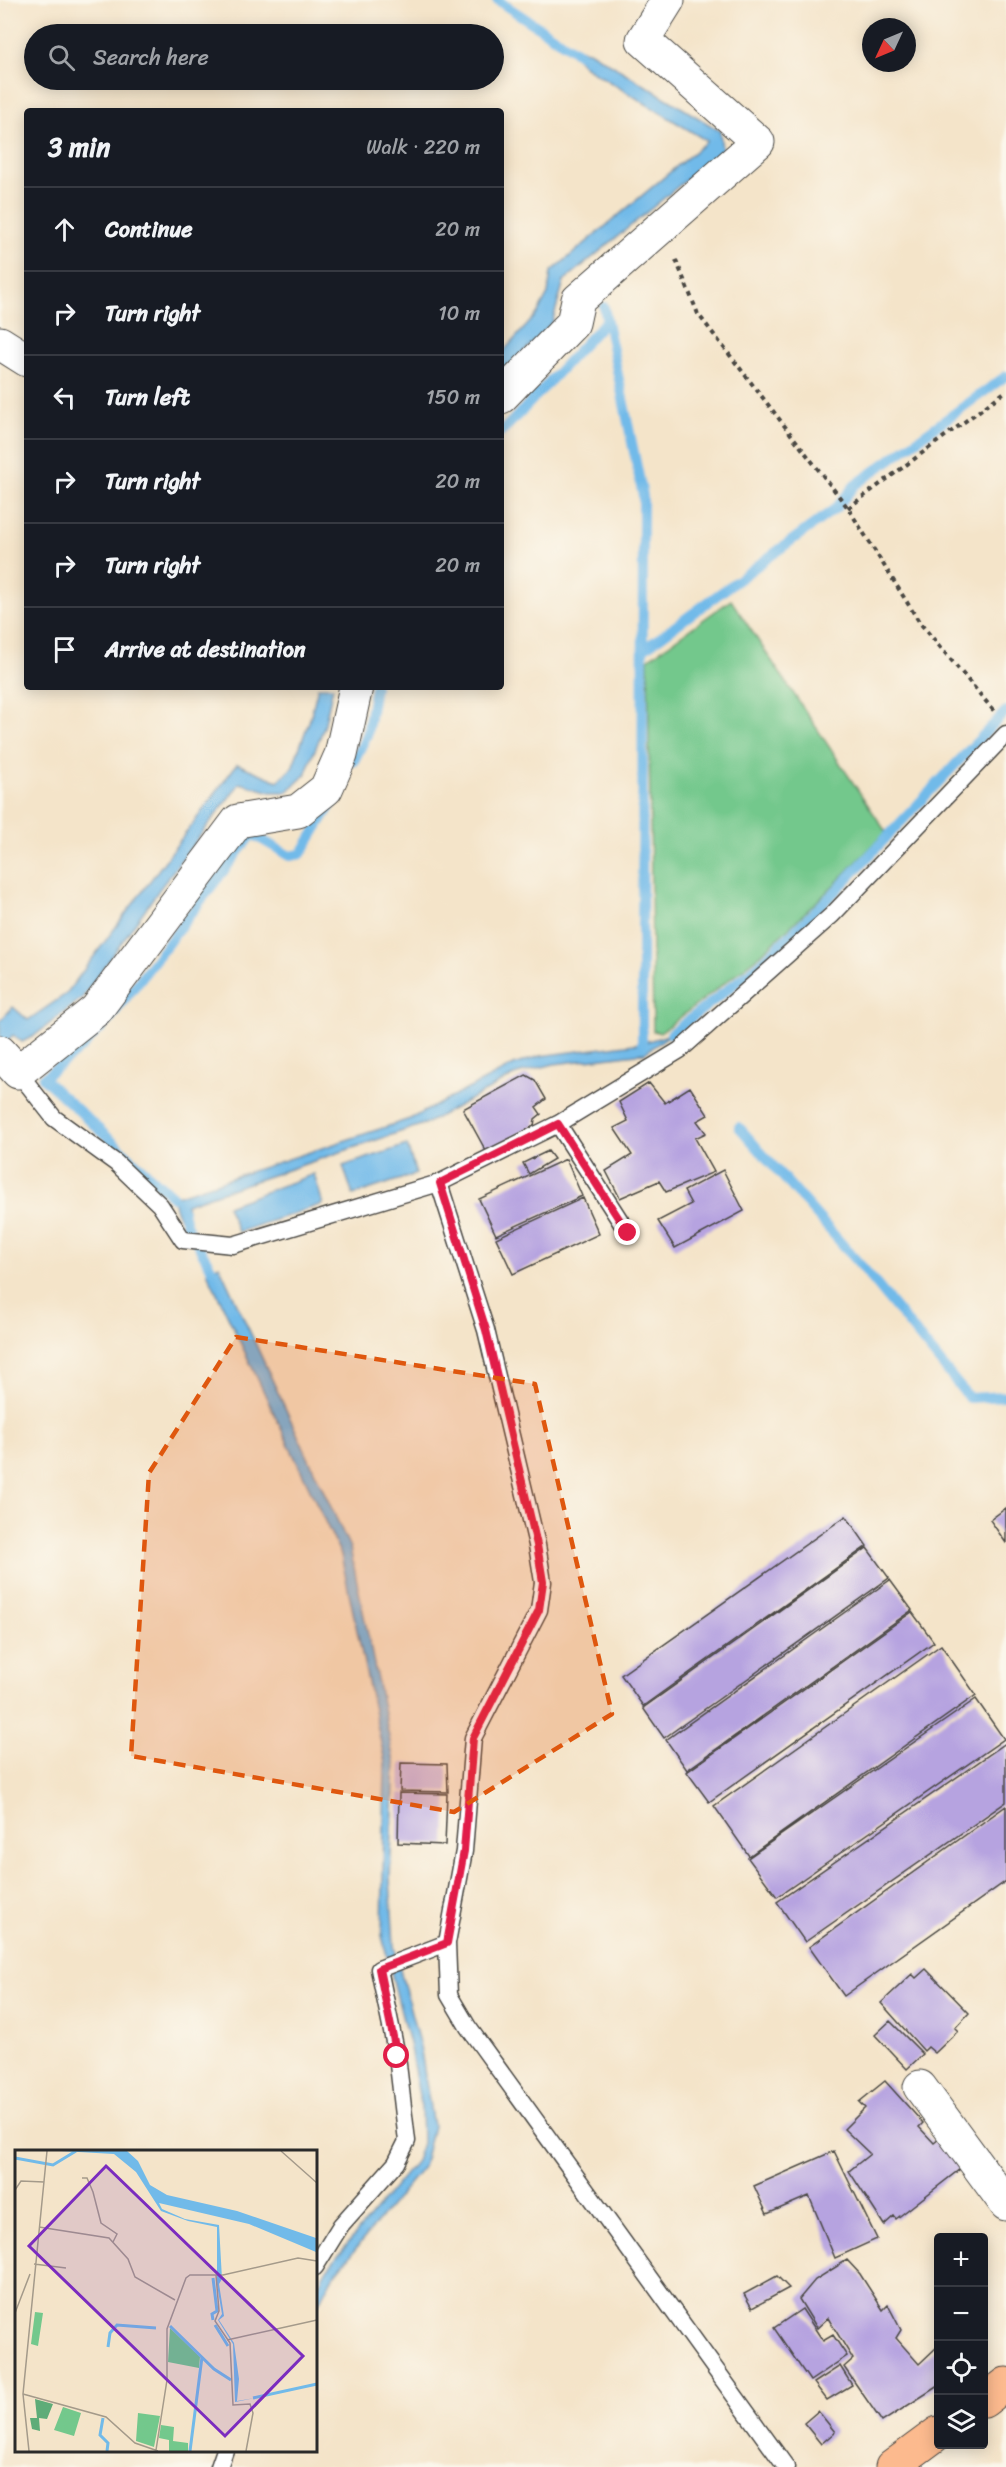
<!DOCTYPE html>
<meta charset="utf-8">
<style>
:root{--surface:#171b24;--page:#242831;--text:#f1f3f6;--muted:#9ea1a6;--line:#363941}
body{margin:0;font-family:Sriracha,sans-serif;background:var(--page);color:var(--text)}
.controls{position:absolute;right:18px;bottom:18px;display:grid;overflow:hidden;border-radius:6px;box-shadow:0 3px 15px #0003}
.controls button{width:54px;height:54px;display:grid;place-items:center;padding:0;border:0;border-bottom:2px solid var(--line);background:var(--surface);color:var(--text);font:30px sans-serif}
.compass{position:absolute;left:862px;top:18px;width:54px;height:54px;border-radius:50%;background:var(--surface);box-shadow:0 3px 15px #0003;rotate:226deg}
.stop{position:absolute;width:18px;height:18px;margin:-14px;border:4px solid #e11d48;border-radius:50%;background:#fff}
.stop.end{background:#e11d48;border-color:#fff;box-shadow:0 2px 6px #0008}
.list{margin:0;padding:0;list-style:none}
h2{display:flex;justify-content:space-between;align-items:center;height:78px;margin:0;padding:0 24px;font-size:26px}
h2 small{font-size:20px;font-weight:400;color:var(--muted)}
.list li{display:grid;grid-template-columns:39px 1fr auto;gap:18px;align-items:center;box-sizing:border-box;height:84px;padding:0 24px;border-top:2px solid var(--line)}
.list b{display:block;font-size:22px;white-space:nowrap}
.list em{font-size:20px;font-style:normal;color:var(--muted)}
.icon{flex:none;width:33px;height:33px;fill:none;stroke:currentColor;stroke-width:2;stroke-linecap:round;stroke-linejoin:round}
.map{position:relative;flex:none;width:1006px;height:2467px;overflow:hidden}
.search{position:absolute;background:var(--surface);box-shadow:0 3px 15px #0003;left:24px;top:24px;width:480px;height:66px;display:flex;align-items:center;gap:15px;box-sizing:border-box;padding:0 21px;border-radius:33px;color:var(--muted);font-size:22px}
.panel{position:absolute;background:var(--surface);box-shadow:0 3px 15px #0003;left:24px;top:108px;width:480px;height:582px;border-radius:6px}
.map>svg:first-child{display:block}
</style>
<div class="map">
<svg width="1006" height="2467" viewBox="0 0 1006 2467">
<rect width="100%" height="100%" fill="#fbf7ec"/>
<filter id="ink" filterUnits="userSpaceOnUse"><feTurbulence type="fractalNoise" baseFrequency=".0167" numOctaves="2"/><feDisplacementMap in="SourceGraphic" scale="12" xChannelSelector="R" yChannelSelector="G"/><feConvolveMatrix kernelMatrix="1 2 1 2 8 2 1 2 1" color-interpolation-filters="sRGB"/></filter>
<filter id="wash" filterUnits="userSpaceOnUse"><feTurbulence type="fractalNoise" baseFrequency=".008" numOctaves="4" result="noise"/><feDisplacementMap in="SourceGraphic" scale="24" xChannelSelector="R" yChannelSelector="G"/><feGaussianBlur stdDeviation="1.35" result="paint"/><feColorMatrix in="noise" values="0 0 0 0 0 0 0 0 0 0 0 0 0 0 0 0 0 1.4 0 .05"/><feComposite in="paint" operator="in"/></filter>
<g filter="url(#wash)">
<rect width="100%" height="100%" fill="#f4e4c9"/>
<path fill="#73c88c" stroke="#4f7a5c" stroke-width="1.5" d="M 731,600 L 886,832 L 827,892 L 757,958 L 660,1033 L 653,1031 L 648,659 Z"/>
<path fill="#71bae9" stroke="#4e728a" stroke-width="1.5" d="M 577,49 L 589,51 L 720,131 L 722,150 L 564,281 L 552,323 L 501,375 L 501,354 L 537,314 L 548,294 L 551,272 L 707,141 L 585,67 L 574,54 Z
M 318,687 L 333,687 L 324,727 L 305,775 L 287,792 L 271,792 L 240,783 L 161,887 L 82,998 L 34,1036 L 22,1042 L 13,1035 L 0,1049 L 0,1021 L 13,1007 L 28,1020 L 66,994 L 237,764 L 278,781 L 292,768 L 310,719 Z
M 671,1034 L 645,1053 L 554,1064 L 517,1074 L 427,1123 L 186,1204 L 189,1224 L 183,1225 L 175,1208 L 173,1197 L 410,1119 L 514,1065 L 540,1056 L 642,1043 Z
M 407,1145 L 416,1174 L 353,1195 L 343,1166 Z
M 314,1174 L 323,1204 L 238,1232 L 227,1206 Z
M 219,1265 L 350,1548 L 395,1766 L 390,1878 L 394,1946 L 421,2051 L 433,2126 L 423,2167 L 334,2275 L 315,2310 L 315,2291 L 327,2269 L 416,2161 L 422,2143 L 421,2107 L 410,2048 L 382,1936 L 385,1762 L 341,1555 L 207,1272 Z"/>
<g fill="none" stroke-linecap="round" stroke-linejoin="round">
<path stroke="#71bae9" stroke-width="10" d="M 497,0 L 587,59
M 604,307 L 643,496 L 642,1043
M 501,432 C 538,396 571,357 607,320
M 644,649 L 836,508 L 855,485 L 1006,376
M 354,761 L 367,735 L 375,687
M 671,1034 L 760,964 L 834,893 L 1006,711
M 739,1127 L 864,1269 L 969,1398 L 1006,1396
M 173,1197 L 43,1078 L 80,1049 L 109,1020 L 252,834 L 290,856 L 301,854 L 338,794
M 183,1211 L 186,1224 L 219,1282"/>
</g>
<g id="blocks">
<path fill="#b6a3e0" d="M 526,1075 L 535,1080 L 546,1099 L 536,1107 L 541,1114 L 535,1119 L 534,1126 L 486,1151 L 463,1109 Z
M 649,1083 L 665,1103 L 690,1087 L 708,1115 L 697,1121 L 706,1133 L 695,1138 L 714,1172 L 666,1192 L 659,1181 L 620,1198 L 606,1171 L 632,1155 L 614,1128 L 628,1121 L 619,1102 Z
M 548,1151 L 554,1159 L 529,1174 L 523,1163 Z
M 566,1159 L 582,1196 L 496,1235 L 479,1199 Z
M 723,1170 L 744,1211 L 675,1248 L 658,1221 L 691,1204 L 684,1191 Z
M 583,1198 L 599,1234 L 513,1274 L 496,1238 Z
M 1006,1508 L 1006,1543 L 990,1520 Z
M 846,1516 L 867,1546 L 643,1706 L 621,1675 Z
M 867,1548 L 889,1578 L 664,1738 L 643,1708 Z
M 890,1580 L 912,1610 L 687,1770 L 666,1740 Z
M 912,1612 L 934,1642 L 709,1802 L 687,1772 Z
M 941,1645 L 976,1695 L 749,1856 L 714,1806 Z
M 976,1699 L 1004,1739 L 777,1897 L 748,1858 Z
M 1006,1743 L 1006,1802 L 805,1942 L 777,1902 Z
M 401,1763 L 447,1764 L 448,1792 L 400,1791 Z
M 399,1793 L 447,1794 L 445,1845 L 398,1843 Z
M 1006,1806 L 1006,1881 L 844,1996 L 809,1947 Z
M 926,1969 L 969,2013 L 955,2028 L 958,2031 L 935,2053 L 928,2047 L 924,2051 L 881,2003 L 912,1974 L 916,1978 Z
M 890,2021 L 923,2054 L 907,2069 L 875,2035 Z
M 885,2081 L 923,2123 L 919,2127 L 934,2143 L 939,2139 L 960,2169 L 896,2219 L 894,2216 L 884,2225 L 849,2171 L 870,2154 L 844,2129 L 865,2108 L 859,2102 Z
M 834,2151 L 877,2239 L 835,2258 L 809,2196 L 767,2214 L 754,2186 Z
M 847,2260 L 860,2274 L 883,2310 L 888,2305 L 901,2330 L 896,2338 L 919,2364 L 938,2346 L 938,2386 L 882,2422 L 844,2367 L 853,2359 L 828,2318 L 817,2328 L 799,2299 L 815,2280 Z
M 777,2276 L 789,2288 L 752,2308 L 744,2294 Z
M 802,2309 L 823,2341 L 833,2335 L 847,2356 L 810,2381 L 774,2328 Z
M 840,2366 L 852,2385 L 827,2400 L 814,2383 Z
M 818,2411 L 835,2432 L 821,2444 L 804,2423 Z"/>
</g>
</g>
<g filter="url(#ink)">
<use href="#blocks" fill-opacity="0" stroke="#494743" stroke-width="1.5"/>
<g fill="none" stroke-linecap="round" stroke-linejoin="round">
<defs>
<path id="lane" d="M 18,1072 L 54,1118 L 116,1163 L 160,1205 L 183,1240 L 233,1245 L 439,1183 L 558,1124 L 680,1050 L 832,915 L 1006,734
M 558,1124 L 628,1233
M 439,1183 L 486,1330 L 537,1545 L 543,1582 L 539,1610 L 473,1738 L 464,1851 L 447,1943 L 449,1995 L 468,2027 L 786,2467
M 315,2267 L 341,2225 L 396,2163 L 407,2141 L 397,2056 L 379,1969 L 447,1943
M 219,2467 L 225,2450"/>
<path id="street" d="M 0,343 L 27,360
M 501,397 L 573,323 L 578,300 L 758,142 L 643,40 L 668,0
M 0,1052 L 18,1072 L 96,1010 L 238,821 L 298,811 L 326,789 L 341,755 L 356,687
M 920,2087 L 1006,2204"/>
<path id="highway" d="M 984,2401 L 1006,2384
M 892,2467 L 938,2433"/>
</defs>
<use href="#lane" stroke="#494743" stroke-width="19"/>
<use href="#street" stroke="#494743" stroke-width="35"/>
<use href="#highway" stroke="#494743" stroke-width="35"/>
<path stroke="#494743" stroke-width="4" stroke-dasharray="4.5 4.5" stroke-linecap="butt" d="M 676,260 L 698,314 L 848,508 L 920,623 L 994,711
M 848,508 L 1006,391"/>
<use href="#lane" stroke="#fff" stroke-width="16"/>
<use href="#street" stroke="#fff" stroke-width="33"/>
<use href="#highway" stroke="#fcba8e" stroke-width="33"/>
</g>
</g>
<g fill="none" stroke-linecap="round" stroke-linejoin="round" filter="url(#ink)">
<path stroke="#e11d48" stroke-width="8" d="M 397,2056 L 379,1969 L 447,1943 L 464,1851 L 473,1738 L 539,1610 L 543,1582 L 537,1545 L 486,1330 L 440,1183 L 558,1124 L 628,1233"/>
</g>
<path fill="#df570e" fill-opacity="0.2" stroke="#df570e" stroke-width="4.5" stroke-dasharray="12 8" stroke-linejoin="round" d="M 236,1337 L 535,1384 L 612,1714 L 454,1812 L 131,1756 L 149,1473 Z"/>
<g transform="translate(15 2150)">
<rect width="302" height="302" fill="#f4e4c9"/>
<path d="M 20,162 L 28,163 L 23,196 L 16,194 ZM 155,178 L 185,207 L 184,218 L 153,212 ZM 48,257 L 66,263 L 59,286 L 39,280 ZM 123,263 L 145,266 L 139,297 L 121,291 ZM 146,275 L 159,277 L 158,291 L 173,293 L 173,301 L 154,301 L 154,290 L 144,288 Z" fill="#73c88c"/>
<path d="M 20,249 L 38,254 L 32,269 L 24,268 L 25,281 L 17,279 L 15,268 L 22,268 Z" fill="#5eac78"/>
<path d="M 46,1 L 112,1 L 123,11 L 135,35 L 152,45 L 222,61 L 301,88 L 301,102 L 234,74 L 144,53 L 147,59 L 170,69 L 204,75 L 207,129 L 204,134 L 209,166 L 204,170 L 219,193 L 224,229 L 222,251 L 240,248 L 220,252 L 218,194 L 203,170 L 207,164 L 202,135 L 202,77 L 173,71 L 146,61 L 121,22 L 99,4 Z" fill="#71bae9"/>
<path fill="none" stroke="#71bae9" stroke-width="3" d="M 0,8 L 38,15 L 61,1M 198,170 L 197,164 L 202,161 L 198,128M 200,175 L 213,196M 155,176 L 199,219 L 216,230M 93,197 L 95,183 L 102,175 L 141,178M 238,248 L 302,234M 88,268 L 85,285 L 93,293 L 92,301M 175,301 L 187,207"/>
<path fill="none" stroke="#a49a8a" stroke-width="1.5" d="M 266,1 L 302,33M 67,28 L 72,28 L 78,42 L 86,73 L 102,84 L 98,92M 0,40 L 6,31 L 29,32M 24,77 L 94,88 L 113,109 L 120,127 L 160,150M 19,114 L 51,118M 201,125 L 204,161 L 200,171 L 215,193 L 218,255 L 235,254 L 238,263 L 231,301M 0,163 L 15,124M 212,190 L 302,170M 8,244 L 91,267 L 120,293 L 143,301M 141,300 L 152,230 L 152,179 L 171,128 L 175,125 L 208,125 L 283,108 L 302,111M 14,301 L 8,244 L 32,1"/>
<path fill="#7b2cbf" fill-opacity="0.15" stroke="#7b2cbf" stroke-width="3" d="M 91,16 L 288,206 L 210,286 L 14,96 Z"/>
<rect width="302" height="302" fill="none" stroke="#2b2b2b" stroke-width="3"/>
</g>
</svg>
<div class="controls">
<button>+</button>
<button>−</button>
<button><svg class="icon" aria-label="locate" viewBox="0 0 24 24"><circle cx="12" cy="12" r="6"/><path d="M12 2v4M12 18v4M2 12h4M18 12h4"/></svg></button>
<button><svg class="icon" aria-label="layers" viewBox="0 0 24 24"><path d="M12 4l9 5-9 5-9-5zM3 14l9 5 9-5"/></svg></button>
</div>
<svg class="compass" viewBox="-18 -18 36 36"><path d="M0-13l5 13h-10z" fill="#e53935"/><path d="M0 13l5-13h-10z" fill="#9ea1a6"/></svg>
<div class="stop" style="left:397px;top:2056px"></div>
<div class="stop end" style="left:628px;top:1233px"></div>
<div class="search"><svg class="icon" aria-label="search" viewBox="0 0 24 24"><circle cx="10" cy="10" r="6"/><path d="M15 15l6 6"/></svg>Search here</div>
<section class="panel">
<h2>3 min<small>Walk · 220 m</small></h2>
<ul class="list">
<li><svg class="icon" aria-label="ahead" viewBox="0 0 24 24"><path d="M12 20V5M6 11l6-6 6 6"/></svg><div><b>Continue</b></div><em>20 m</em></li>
<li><svg class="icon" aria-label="right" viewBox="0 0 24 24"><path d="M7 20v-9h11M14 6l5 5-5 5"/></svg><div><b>Turn right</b></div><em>10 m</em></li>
<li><svg class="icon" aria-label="left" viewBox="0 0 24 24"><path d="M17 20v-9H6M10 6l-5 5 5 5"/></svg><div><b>Turn left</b></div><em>150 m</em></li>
<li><svg class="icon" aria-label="right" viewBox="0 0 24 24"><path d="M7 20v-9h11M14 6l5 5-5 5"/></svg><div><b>Turn right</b></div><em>20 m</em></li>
<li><svg class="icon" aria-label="right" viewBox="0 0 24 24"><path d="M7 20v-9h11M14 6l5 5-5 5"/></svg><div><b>Turn right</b></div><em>20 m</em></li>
<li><svg class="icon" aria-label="arrive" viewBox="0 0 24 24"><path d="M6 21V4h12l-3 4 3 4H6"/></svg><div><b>Arrive at destination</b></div></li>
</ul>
</section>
</div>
